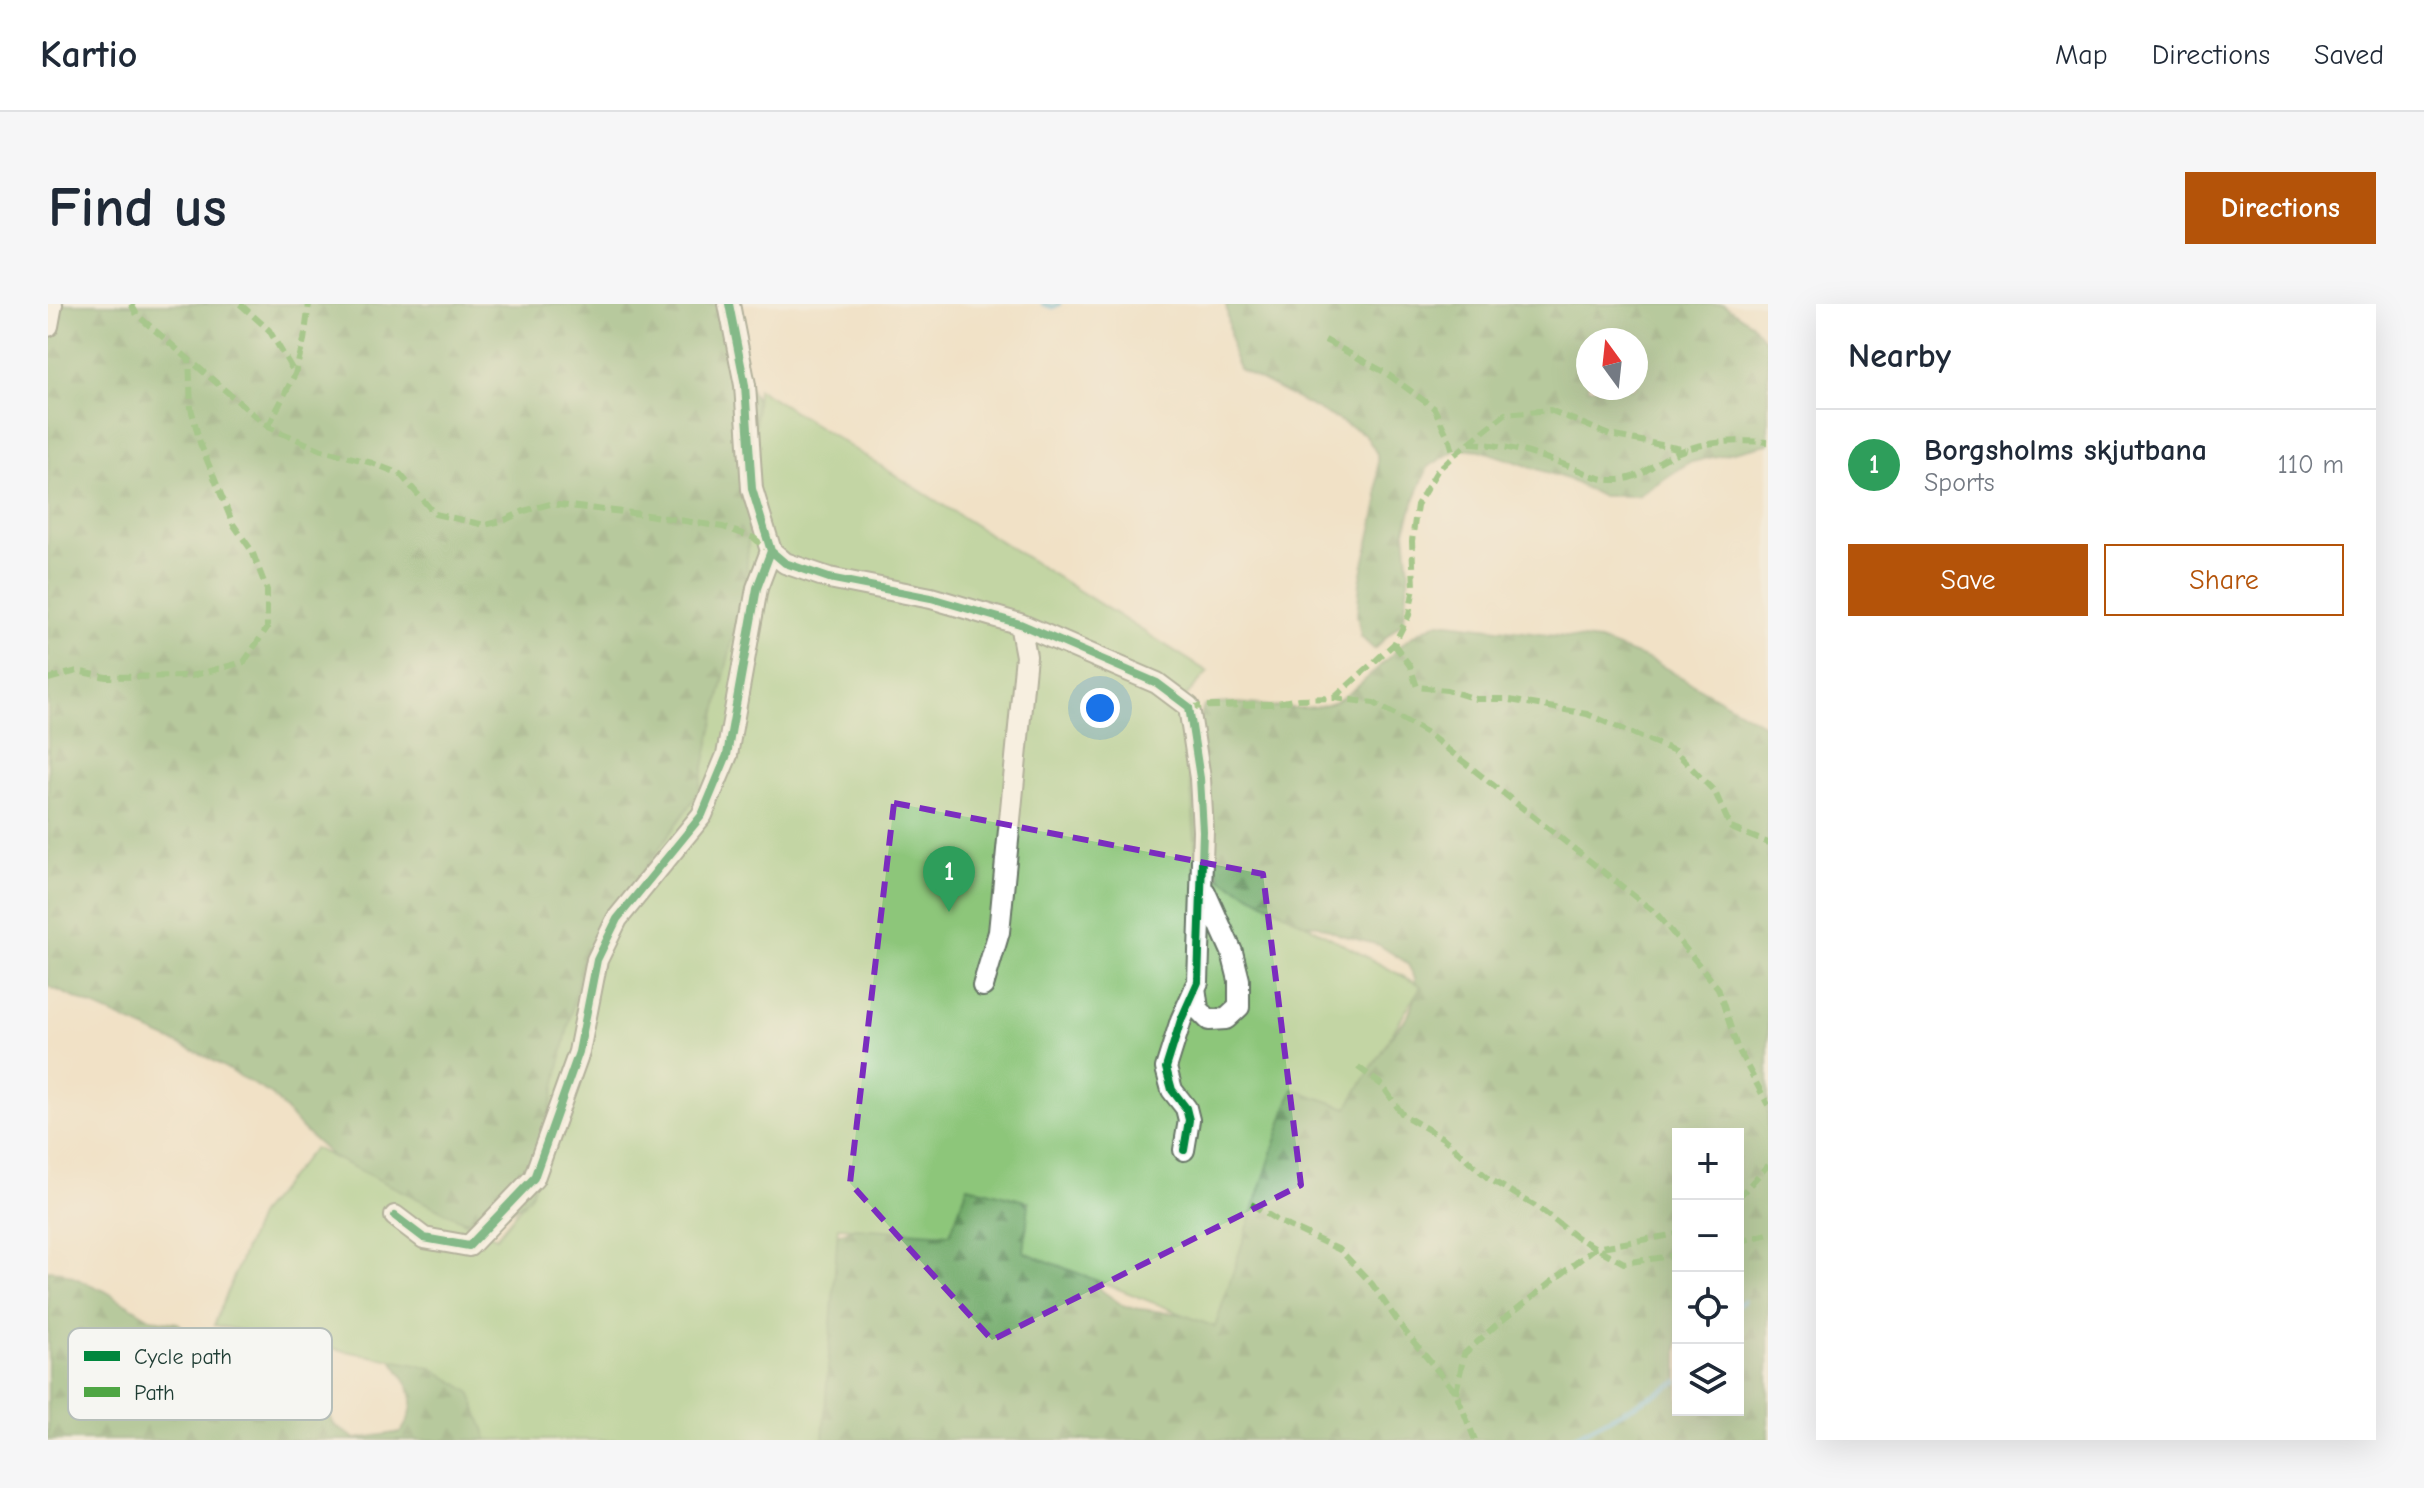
<!DOCTYPE html>
<meta charset="utf-8">
<style>
:root{--surface:#fff;--page:#f6f6f7;--text:#1f2937;--muted:#747a83;--line:#e0e1e3;--accent:#b45309}
body{margin:0;font-family:"Comic Neue",sans-serif;background:var(--page);color:var(--text)}
.controls{position:absolute;right:24px;bottom:24px;display:grid;overflow:hidden;border-radius:0px;box-shadow:0 8px 32px #0002}
.controls button{width:72px;height:72px;display:grid;place-items:center;padding:0;border:0;border-bottom:2px solid var(--line);background:var(--surface);color:var(--text);font:40px sans-serif}
.compass{position:absolute;left:1528px;top:24px;width:72px;height:72px;border-radius:50%;background:var(--surface);box-shadow:0 8px 32px #0002;rotate:345deg}
.you{position:absolute;left:1052px;top:404px;width:28px;height:28px;margin:-20px;border:6px solid #fff;border-radius:50%;background:#1a73e8;box-shadow:0 0 0 12px #1a73e833}
.badge{display:grid;place-items:center;width:52px;height:52px;border-radius:50%;background:var(--accent);color:#fff;font-size:26px;font-weight:700}
.pin{position:absolute;translate:-50% -66px;filter:drop-shadow(0 2px 4px #0008)}
.pin::after{content:'';position:absolute;top:42px;width:28px;height:24px;background:inherit;clip-path:polygon(0 0,100% 0,50% 100%)}
.list{margin:0;padding:0;list-style:none}
h2{display:flex;justify-content:space-between;align-items:center;height:104px;margin:0;padding:0 32px;font-size:34px}
h2 small{font-size:26px;font-weight:400;color:var(--muted)}
.list li{display:grid;grid-template-columns:52px 1fr auto;gap:24px;align-items:center;box-sizing:border-box;height:112px;padding:0 32px;border-top:2px solid var(--line)}
.list b{display:block;font-size:30px;white-space:nowrap}
.list p{margin:0;font-size:26px;white-space:nowrap;color:var(--muted)}
.list em{font-size:26px;font-style:normal;color:var(--muted)}
.actions{display:flex;gap:16px;padding:24px 32px}
.actions a{flex:1;padding:18px 0;border:2px solid var(--accent);border-radius:0px;text-align:center;font-size:28px;color:var(--accent)}
.actions .main{background:var(--accent);color:#fff}
.icon{flex:none;width:44px;height:44px;fill:none;stroke:currentColor;stroke-width:2;stroke-linecap:round;stroke-linejoin:round}
.map{position:relative;flex:none;width:1720px;height:1136px;overflow:hidden;border-radius:0px}
header{display:flex;align-items:center;gap:48px;box-sizing:border-box;height:112px;padding:0 40px;background:var(--surface);border-bottom:2px solid var(--line)}
header strong{font-size:38px}
nav{display:flex;gap:44px;margin-inline-start:auto;font-size:28px}
.intro{display:flex;align-items:center;justify-content:space-between;box-sizing:border-box;height:192px;padding:0 48px}
h1{margin:0;font-size:56px}
.button{padding:20px 36px;border-radius:0px;background:var(--accent);color:#fff;font-size:28px;font-weight:700}
main{display:flex;gap:48px;padding:0 48px}
aside{flex:1;background:var(--surface);border-radius:0px;box-shadow:0 8px 32px #0002}
.map>svg:first-child{display:block}
</style>
<header>
<strong>Kartio</strong>
<nav><a>Map</a><a>Directions</a><a>Saved</a></nav>
</header>
<div class="intro"><h1>Find us</h1><a class="button">Directions</a></div>
<main>
<div class="map">
<svg width="1720" height="1136" viewBox="0 0 1720 1136">
<defs>
<pattern id="forest-firs" width="22" height="20" patternUnits="userSpaceOnUse" patternTransform="scale(2)"><rect width="22" height="20" fill="#72ab6a"/><path d="M5 1l3.5 6h-7zM16 11l3.5 6h-7z" fill="#5d8c58"/></pattern>
</defs>
<rect width="100%" height="100%" fill="#f6f6f2"/>
<filter id="ink" filterUnits="userSpaceOnUse"><feTurbulence type="fractalNoise" baseFrequency=".0125" numOctaves="2"/><feDisplacementMap in="SourceGraphic" scale="16" xChannelSelector="R" yChannelSelector="G"/><feConvolveMatrix kernelMatrix="1 2 1 2 8 2 1 2 1" color-interpolation-filters="sRGB"/></filter>
<filter id="wash" filterUnits="userSpaceOnUse"><feTurbulence type="fractalNoise" baseFrequency=".006" numOctaves="4" result="noise"/><feDisplacementMap in="SourceGraphic" scale="32" xChannelSelector="R" yChannelSelector="G"/><feGaussianBlur stdDeviation="1.8" result="paint"/><feColorMatrix in="noise" values="0 0 0 0 0 0 0 0 0 0 0 0 0 0 0 0 0 1.4 0 .05"/><feComposite in="paint" operator="in"/></filter>
<g filter="url(#wash)">
<rect width="100%" height="100%" fill="#f1e1c6"/>
<path fill="url(#forest-firs)" stroke="#48744f" stroke-width="2" fill-rule="evenodd" d="M 9,0 L 674,0 L 698,78 L 718,114 L 715,380 L 507,876 L 454,913 L 428,918 L 391,912 L 308,874 L 254,825 L 224,791 L 155,751 L 0,682 L 0,48 Z
M 1178,0 L 1675,0 L 1703,19 L 1720,40 L 1720,140 L 1640,159 L 1590,192 L 1553,192 L 1519,175 L 1432,146 L 1411,144 L 1380,163 L 1367,194 L 1357,227 L 1361,268 L 1356,316 L 1326,345 L 1313,333 L 1309,311 L 1312,278 L 1330,198 L 1329,150 L 1317,130 L 1191,65 L 1185,51 ZM 1588,36 L 1588,84 L 1540,84 L 1540,36 Z
M 1391,318 L 1552,337 L 1605,357 L 1720,423 L 1720,1136 L 770,1136 L 771,938 L 904,885 L 954,874 L 1045,970 L 1053,986 L 1077,1003 L 1147,1012 L 1060,861 L 1331,747 L 1360,712 L 1367,695 L 1367,674 L 1359,659 L 1331,641 L 1293,631 L 1270,621 L 1233,618 L 1182,598 L 1171,570 L 1159,551 L 1111,518 L 1156,402 C 1196,392 1238,411 1278,401 C 1304,395 1338,354 1359,336 C 1369,329 1381,323 1391,318 ZM 1630,830 L 1690,830 L 1690,1106 L 1630,1106 Z
M 482,891 L 492,1136 L 0,1136 L 0,966 L 11,967 L 57,987 L 104,1015 L 130,1019 L 164,1048 L 180,1072 L 226,1090 L 277,1100 L 286,1121 L 308,1135 L 353,1128 C 374,1097 362,1083 344,1056 L 464,918 Z"/>
<path fill="#8dc67a" stroke="#568257" stroke-width="2" d="M 709,84 L 1160,368 L 1136,394 L 1149,562 L 1373,682 L 1299,804 L 1245,785 L 1167,1023 L 976,948 L 981,898 L 920,882 L 902,930 L 790,923 L 775,1136 L 440,1136 L 422,1088 L 384,1064 L 166,1021 L 211,910 L 266,844 L 448,933 L 484,889 L 535,654 L 650,489 L 698,275 Z"/>
<g fill="none" stroke-linecap="round" stroke-linejoin="round">
<path stroke="#61b7de" stroke-width="5" d="M 995,0 L 1005,3 L 1011,0
M 1690,1001 L 1695,997
M 1520,1136 L 1630,1078"/>
</g>
</g>
<g filter="url(#ink)">
<g fill="none" stroke-linecap="round" stroke-linejoin="round">
<defs>
<path id="minor" d="M 681,0 L 697,81 L 704,185 L 723,247 L 737,259 L 781,274 L 883,294 L 972,320 L 1109,379 L 1141,403 L 1152,474 L 1155,527 L 1150,678 L 1133,716 L 1118,764 L 1124,786 L 1138,804 L 1141,816 L 1136,846
M 0,22 L 4,0
M 935,682 L 951,628 L 978,352 L 972,320
M 1147,683 L 1150,705 L 1161,716 L 1178,715 L 1191,703 L 1191,676 L 1184,648 L 1157,588
M 347,912 L 376,934 L 421,942 L 486,874 L 531,748 L 549,656 L 569,615 L 654,511 L 679,451 L 709,284 L 723,247"/>
</defs>
<use href="#minor" stroke="#687667" stroke-width="24"/>
<use href="#minor" stroke="#fff" stroke-width="20"/>
<path stroke="#4fa644" stroke-width="6" stroke-dasharray="12 6" stroke-linecap="butt" d="M 83,0 L 89,11 L 220,123 L 274,146 L 324,159 L 352,170 L 387,210 L 437,221 L 457,216 L 476,207 L 502,200 L 593,210 L 675,223 L 706,234 L 719,245
M 192,0 L 221,26 L 247,70
M 1277,36 L 1338,69 L 1386,104 L 1402,137 L 1406,151
M 220,123 L 247,70 L 256,36 L 261,0
M 1422,139 C 1456,140 1490,151 1523,163 C 1538,169 1552,177 1569,176 C 1591,175 1601,163 1618,154 C 1649,137 1686,136 1720,138
M 1346,340 L 1362,362 L 1369,383 L 1399,386 L 1428,395 L 1457,395 L 1539,410 L 1627,447 L 1667,488 L 1683,524 L 1720,539
M 0,375 L 29,367 L 58,373 L 143,372 L 196,358 L 219,324 L 219,286 L 204,247 L 185,220 L 152,139 L 143,104 L 141,54
M 1286,394 L 1346,340 L 1361,311 L 1366,283 L 1364,237 L 1369,201 L 1389,167 L 1406,151 L 1457,110 L 1502,106 L 1562,131 L 1639,146
M 1141,403 L 1223,400 L 1251,395 L 1286,394 L 1326,399 L 1379,429 L 1609,610 L 1670,684 L 1689,743 L 1720,801
M 1310,763 L 1334,781 L 1355,811 L 1395,834 L 1440,874 L 1489,903 L 1528,933 L 1576,959 L 1630,951
M 1690,894 L 1720,861
M 1203,900 L 1232,918 L 1292,946 L 1324,980 L 1355,1025 L 1408,1089 L 1427,1136
M 1690,938 L 1720,930
M 1408,1089 L 1416,1050 L 1447,1022 L 1547,944 L 1630,930"/>
<defs>
<path id="cycleway" d="M 681,0 L 697,81 L 704,185 L 723,247 L 737,259 L 781,274 L 883,294 L 972,320 L 1109,379 L 1141,403 L 1152,474 L 1155,527 L 1150,678 L 1133,716 L 1118,764 L 1124,786 L 1138,804 L 1141,816 L 1136,846
M 347,912 L 376,934 L 421,942 L 486,874 L 531,748 L 549,656 L 569,615 L 654,511 L 679,451 L 709,284 L 723,247"/>
</defs>
<use href="#cycleway" stroke="#f6f6f2" stroke-width="13"/>
<use href="#cycleway" stroke="#00873e" stroke-width="8"/>
</g>
</g>
<path d="M0 0H1720V1136H0ZM 846,499 L 1215,570 L 1253,881 L 944,1036 L 802,879 Z" fill="#f1e1c6" fill-opacity=".55" fill-rule="evenodd"/>
<path fill="none" stroke="#7b2cbf" stroke-width="6" stroke-dasharray="16 10" stroke-linejoin="round" d="M 846,499 L 1215,570 L 1253,881 L 944,1036 L 802,879 Z"/>
<rect x="20" y="1024" width="264" height="92" rx="12" fill="#f6f6f2" stroke="#b6beb9" stroke-width="2"/>
<rect x="36" y="1047" width="36" height="10" fill="#00873e"/>
<rect x="36" y="1083" width="36" height="10" fill="#4fa644"/>
<g font-size="22" fill="#1f3d34">
<text x="86" y="1060">Cycle path</text>
<text x="86" y="1096">Path</text>
</g>
</svg>
<div class="controls">
<button>+</button>
<button>−</button>
<button><svg class="icon" aria-label="locate" viewBox="0 0 24 24"><circle cx="12" cy="12" r="6"/><path d="M12 2v4M12 18v4M2 12h4M18 12h4"/></svg></button>
<button><svg class="icon" aria-label="layers" viewBox="0 0 24 24"><path d="M12 4l9 5-9 5-9-5zM3 14l9 5 9-5"/></svg></button>
</div>
<svg class="compass" viewBox="-18 -18 36 36"><path d="M0-13l5 13h-10z" fill="#e53935"/><path d="M0 13l5-13h-10z" fill="#747a83"/></svg>
<div class="you"></div>
<div class="pin badge" style="left:901px;top:608px;background:#2e9e5b">1</div>
</div>
<aside>
<h2>Nearby<small></small></h2>
<ul class="list">
<li><span class="badge" style="background:#2e9e5b">1</span><div><b>Borgsholms skjutbana</b><p>Sports</p></div><em>110 m</em></li>
</ul>
<div class="actions"><a class="main">Save</a><a>Share</a></div>
</aside>
</main>
